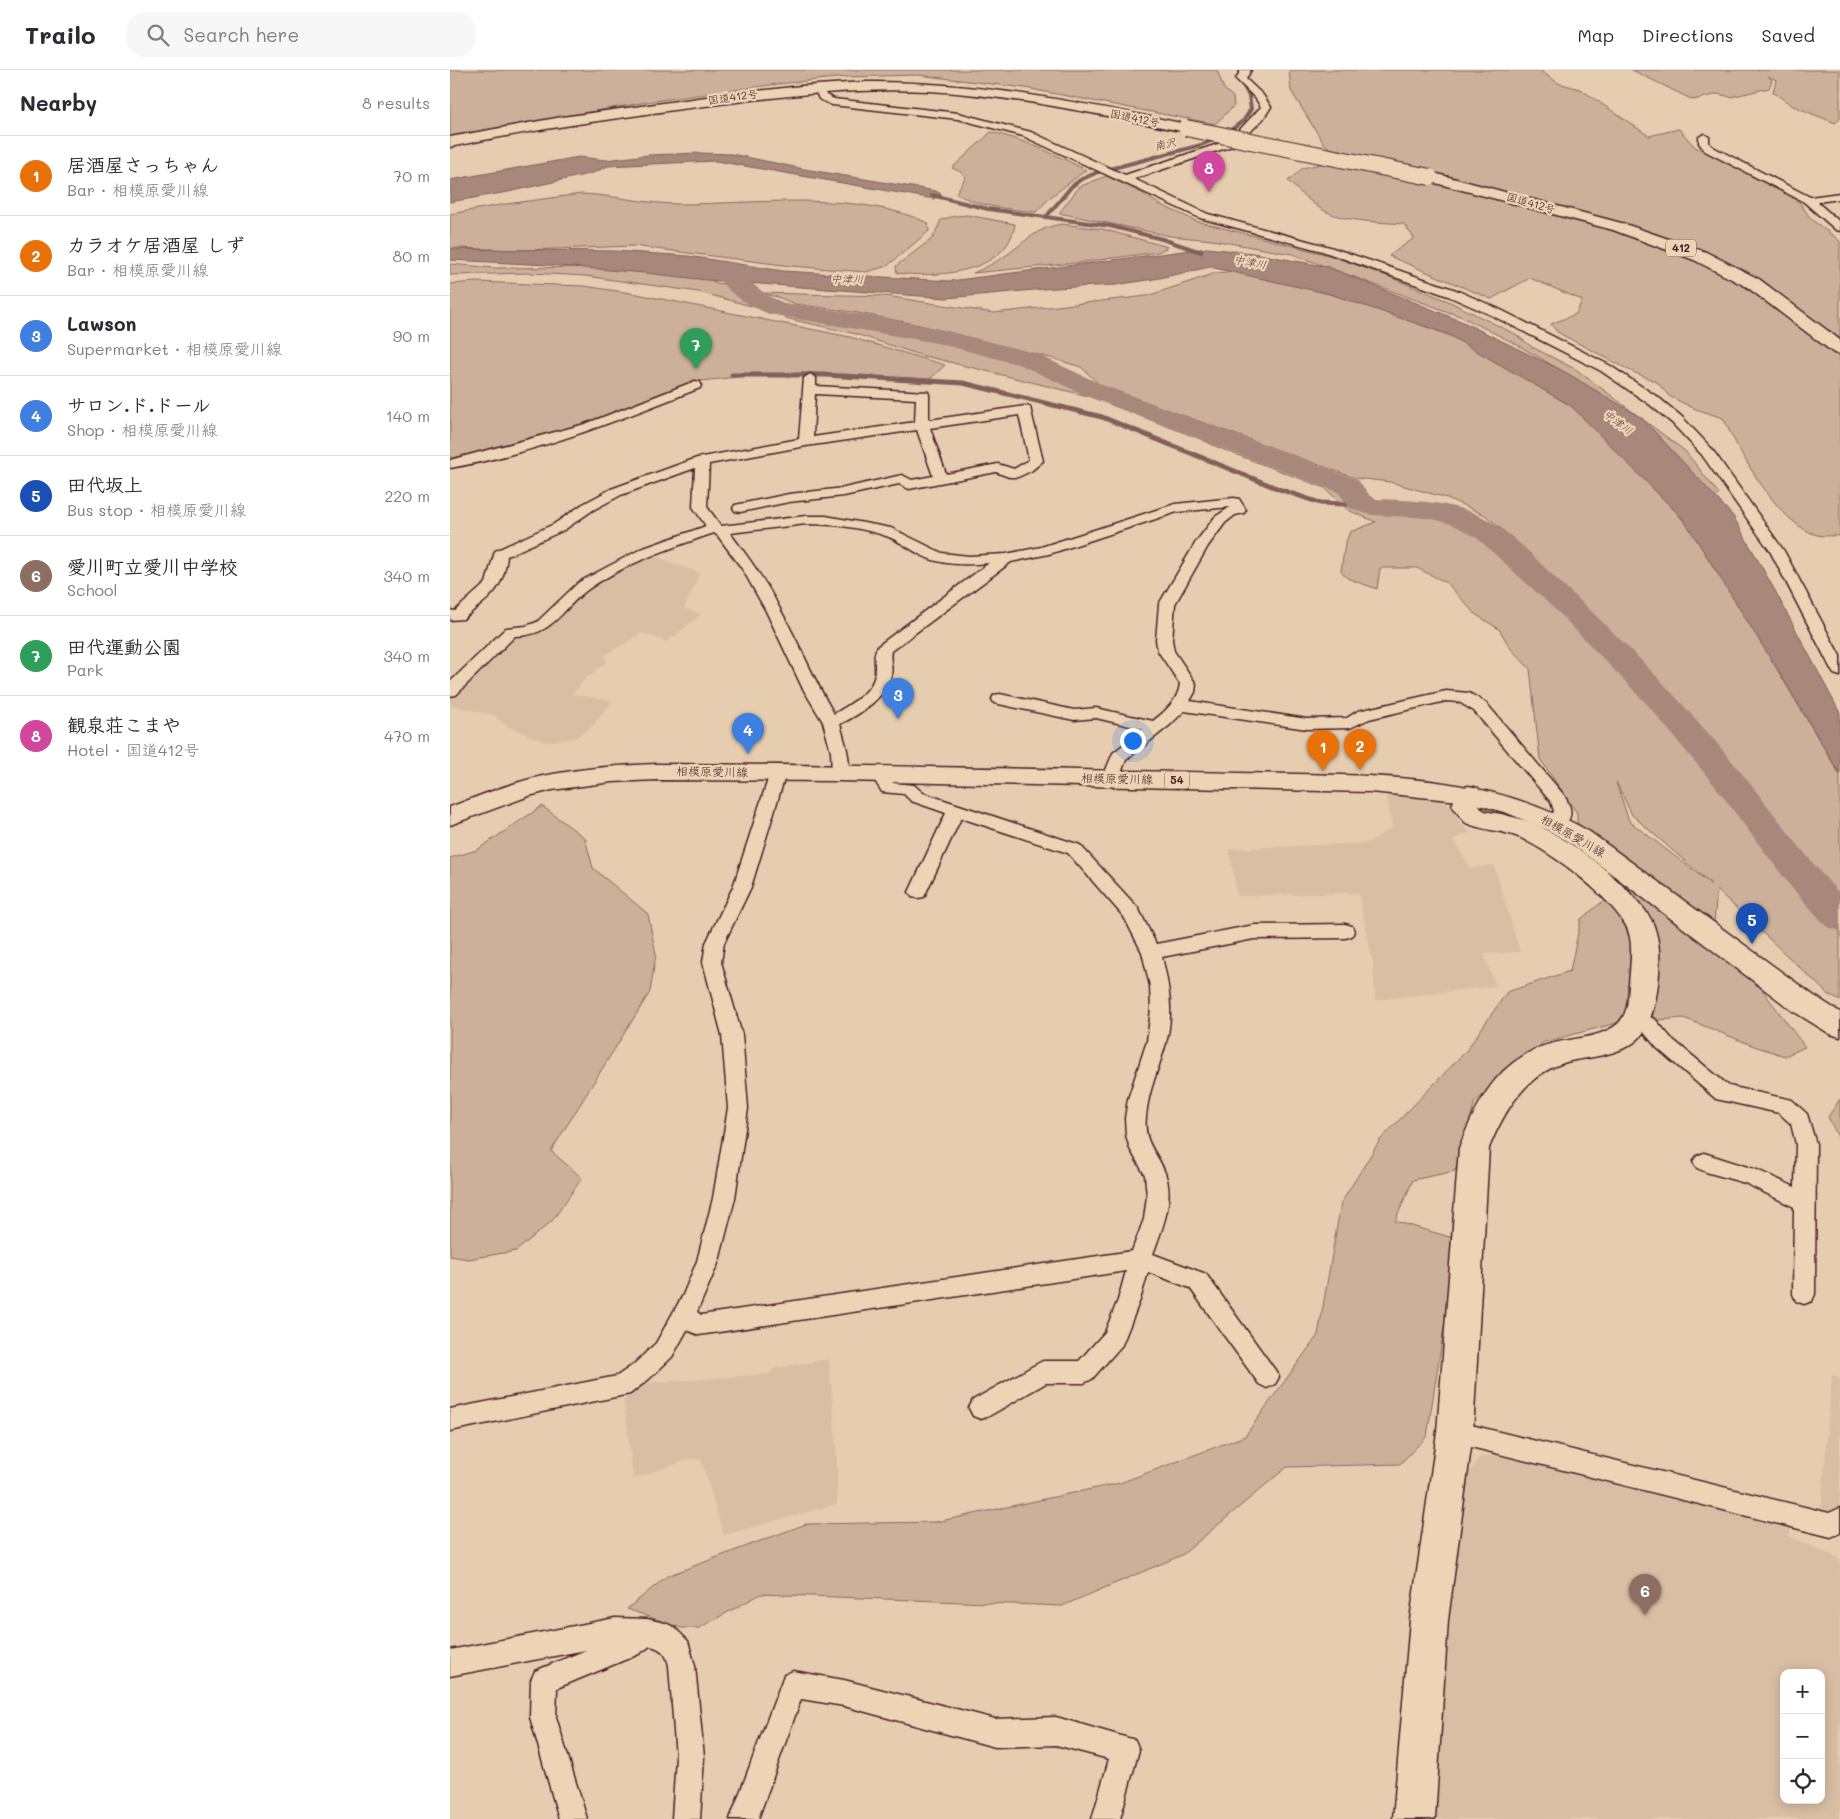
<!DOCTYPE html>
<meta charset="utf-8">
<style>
:root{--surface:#fff;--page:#f7f7f7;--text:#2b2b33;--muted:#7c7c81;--line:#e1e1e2;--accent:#db2777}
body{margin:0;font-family:Mali,"Klee One",sans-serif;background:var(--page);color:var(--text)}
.controls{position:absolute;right:15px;bottom:15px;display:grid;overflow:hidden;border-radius:10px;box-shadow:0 2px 12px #0003}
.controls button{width:45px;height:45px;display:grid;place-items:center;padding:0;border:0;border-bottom:1px solid var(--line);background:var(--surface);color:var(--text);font:25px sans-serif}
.you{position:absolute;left:682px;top:670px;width:18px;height:18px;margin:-12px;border:4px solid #fff;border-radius:50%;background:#1a73e8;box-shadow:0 0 0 8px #1a73e833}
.badge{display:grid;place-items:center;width:32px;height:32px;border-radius:50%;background:var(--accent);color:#fff;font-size:16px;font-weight:700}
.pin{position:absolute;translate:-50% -41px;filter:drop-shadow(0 1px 2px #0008)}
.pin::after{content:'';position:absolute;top:26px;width:18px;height:15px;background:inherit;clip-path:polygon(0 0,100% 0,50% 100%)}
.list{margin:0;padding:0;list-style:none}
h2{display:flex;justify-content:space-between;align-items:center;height:65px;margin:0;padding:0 20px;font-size:21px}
h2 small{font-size:16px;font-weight:400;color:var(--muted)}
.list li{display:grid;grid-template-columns:32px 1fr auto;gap:15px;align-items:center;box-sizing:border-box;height:80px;padding:0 20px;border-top:1px solid var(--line)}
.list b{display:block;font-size:19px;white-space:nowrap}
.list p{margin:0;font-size:16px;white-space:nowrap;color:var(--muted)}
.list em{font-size:16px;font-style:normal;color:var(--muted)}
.icon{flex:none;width:28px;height:28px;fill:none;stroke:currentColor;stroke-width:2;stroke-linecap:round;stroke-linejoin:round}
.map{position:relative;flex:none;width:1390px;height:1749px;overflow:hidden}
header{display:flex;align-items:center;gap:30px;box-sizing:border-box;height:70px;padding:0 25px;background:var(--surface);border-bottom:1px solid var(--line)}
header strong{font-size:24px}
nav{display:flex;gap:28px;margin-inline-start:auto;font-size:18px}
.search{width:350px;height:45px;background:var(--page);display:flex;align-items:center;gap:12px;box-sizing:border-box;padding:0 18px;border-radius:20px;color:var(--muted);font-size:19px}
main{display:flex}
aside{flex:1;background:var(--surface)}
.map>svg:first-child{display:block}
</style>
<header>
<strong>Trailo</strong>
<div class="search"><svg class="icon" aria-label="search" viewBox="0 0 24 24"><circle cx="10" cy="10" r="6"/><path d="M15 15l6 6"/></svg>Search here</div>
<nav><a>Map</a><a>Directions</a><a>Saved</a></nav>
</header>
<main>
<aside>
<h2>Nearby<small>8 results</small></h2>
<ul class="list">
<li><span class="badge" style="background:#e8710a">1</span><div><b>居酒屋さっちゃん</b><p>Bar · 相模原愛川線</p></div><em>70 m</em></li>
<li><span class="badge" style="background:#e8710a">2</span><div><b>カラオケ居酒屋 しず</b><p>Bar · 相模原愛川線</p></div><em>80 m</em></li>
<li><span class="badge" style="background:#3f7fe0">3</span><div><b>Lawson</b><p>Supermarket · 相模原愛川線</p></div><em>90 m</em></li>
<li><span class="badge" style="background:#3f7fe0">4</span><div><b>サロン.ド.ドール</b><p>Shop · 相模原愛川線</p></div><em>140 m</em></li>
<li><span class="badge" style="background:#1a4fb4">5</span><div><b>田代坂上</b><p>Bus stop · 相模原愛川線</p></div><em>220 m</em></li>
<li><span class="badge" style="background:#8d6e63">6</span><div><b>愛川町立愛川中学校</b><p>School</p></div><em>340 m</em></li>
<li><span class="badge" style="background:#2e9e5b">7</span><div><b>田代運動公園</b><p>Park</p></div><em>340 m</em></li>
<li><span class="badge" style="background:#d1479c">8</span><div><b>観泉荘こまや</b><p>Hotel · 国道412号</p></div><em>470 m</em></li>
</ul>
</aside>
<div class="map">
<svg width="1390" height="1749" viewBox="0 0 1390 1749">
<rect width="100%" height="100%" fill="#e6cdaf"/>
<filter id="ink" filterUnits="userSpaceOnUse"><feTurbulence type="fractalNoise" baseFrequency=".02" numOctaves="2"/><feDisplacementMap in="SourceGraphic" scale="10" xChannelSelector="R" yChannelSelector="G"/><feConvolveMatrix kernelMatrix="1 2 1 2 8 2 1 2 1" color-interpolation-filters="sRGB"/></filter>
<g filter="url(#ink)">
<path fill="#d9bea4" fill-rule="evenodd" d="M 199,484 L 250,503 L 234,539 L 252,544 L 217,572 L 192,563 L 155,585 L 157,592 L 137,607 L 122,624 L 162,631 L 141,658 L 125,668 L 95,672 L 57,656 L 44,645 L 0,635 L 0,626 L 66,564 L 77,564 L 137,517 Z
M 936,721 L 991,728 L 1000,736 L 1012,755 L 1020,762 L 1003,769 L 1020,798 L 1044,795 L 1070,882 L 1034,884 L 1046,916 L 925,930 L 923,893 L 908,823 L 787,826 L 779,779 L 917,773 L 942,758 Z
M 379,1289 L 387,1385 L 387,1434 L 274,1465 L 251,1390 L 240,1389 L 183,1409 L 174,1331 L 177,1323 L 199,1313 L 319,1304 L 325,1298 Z
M 1382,1305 L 1390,1308 L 1390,1436 L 1374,1445 L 1371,1443 Z
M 1041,1385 L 1067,1390 L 1069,1385 L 1321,1448 L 1341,1458 L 1339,1466 L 1390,1489 L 1390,1749 L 982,1749 L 1012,1413 L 1029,1388 ZM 1334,1603 L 1371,1603 L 1371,1730 L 1334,1730 Z"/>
<path fill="#ccb099" stroke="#8b6862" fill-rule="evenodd" d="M 0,0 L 767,0 L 774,19 L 783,27 L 784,36 L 765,54 L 575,18 L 468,5 L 396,7 L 328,14 L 197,32 L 0,66 Z
M 839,0 L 1089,0 L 1108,13 L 1130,19 L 1199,66 L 1229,59 L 1245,77 L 1313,107 L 1350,133 L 1361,149 L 1390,171 L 1390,466 C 1383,465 1374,467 1367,465 C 1328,454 1290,383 1273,348 L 1243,338 L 1219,326 L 1207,312 L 1181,301 L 1107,262 L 1101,254 L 1126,244 L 1132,230 L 1080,208 L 1041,229 L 939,186 L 964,168 L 954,154 C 930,152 892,152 871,139 C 859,131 849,121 838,111 L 853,98 L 895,88 L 874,74 L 841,21 Z
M 1182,0 L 1390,0 L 1390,49 L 1385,53 L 1343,36 L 1323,22 L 1326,10 L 1318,6 L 1322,10 L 1319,18 L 1281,27 L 1268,24 L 1243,30 Z
M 541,62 C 575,70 605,84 636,100 L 602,126 L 586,142 C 564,140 524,136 506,123 L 516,107 L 509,101 L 502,98 Z
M 656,106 L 692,123 L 709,134 L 746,151 L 882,186 L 942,208 L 998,231 L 1065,264 L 1082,277 L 1127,300 L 1235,381 L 1269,424 L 1263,430 L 1157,330 L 1126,309 L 1066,274 L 1012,247 L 842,184 L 762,170 L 720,166 L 609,143 L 629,117 Z
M 131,124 C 164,125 196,134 229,134 C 305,134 408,120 478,153 L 479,161 L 437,196 L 416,202 L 341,196 L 183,176 L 77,180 L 0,178 L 0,144 L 56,134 Z
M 517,145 L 565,154 C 558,204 485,208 447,203 L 446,196 L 483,168 L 491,150 L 505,146 Z
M 612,154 L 652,159 L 718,177 L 708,182 L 626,193 L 523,203 C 535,198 547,192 558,184 C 576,171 588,157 612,154 Z
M 0,194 L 45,198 L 163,197 L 251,206 L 267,213 L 284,216 L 301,236 L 249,222 L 135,206 L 81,203 L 0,205 Z
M 788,201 L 853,216 L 930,239 L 1003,267 L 1072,302 L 1158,362 L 1250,470 L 1390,705 L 1390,829 L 1355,797 L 1322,755 L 1274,684 L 1221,623 L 1074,478 L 1035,445 L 997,428 L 940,412 L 905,408 L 650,315 L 631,297 L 601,288 L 470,255 L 403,242 L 345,234 L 328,227 L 308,223 L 436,226 L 544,243 L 697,226 L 766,203 Z
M 26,212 L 134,216 L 187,224 L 400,267 L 495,295 L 480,309 L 360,303 L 306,305 L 242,312 L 137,354 L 22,387 L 0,388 L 0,214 Z
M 336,243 L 416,255 L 581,295 L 666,333 L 467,284 L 406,264 L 335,248 Z
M 744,361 L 881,413 L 894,423 L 905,438 L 939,444 L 998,449 L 1054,482 L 1188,613 L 1254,688 L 1304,756 L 1339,800 L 1390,854 L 1390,931 L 1378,924 L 1267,820 L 1262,875 L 1307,913 L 1355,977 L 1335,986 L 1304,976 L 1234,948 L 1167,953 L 1094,972 L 1025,1032 L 1005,1101 L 963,1110 L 945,1151 L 1003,1168 L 1005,1187 L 977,1366 L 950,1394 L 837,1397 L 732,1485 L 612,1536 L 311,1524 L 249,1558 L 231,1558 L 177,1539 L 217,1506 L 356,1454 L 486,1452 L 670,1413 L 795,1366 L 868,1265 L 891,1133 L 930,1070 L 1016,981 L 1057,922 L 1120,901 L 1131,849 L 1172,816 L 1172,785 L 1127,753 L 1127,743 L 1090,689 L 1080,599 L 1061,579 L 1049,559 L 1025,544 L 997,513 L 967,498 L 930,498 L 927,519 L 897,508 L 891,501 L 895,474 L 900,462 L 926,452 L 898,440 L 875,418 L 769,378 L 738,363 ZM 1166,712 L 1182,745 L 1261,814 L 1179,751 Z
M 92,736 L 135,768 L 143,798 L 198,844 L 206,884 L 200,922 L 101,1081 L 132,1108 L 102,1151 L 66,1181 L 18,1189 L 0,1186 L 0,788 L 27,780 Z
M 1390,1029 L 1390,1071 L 1378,1047 Z"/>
<path fill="#a8887a" stroke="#825e5a" d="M 250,83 L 281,84 L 354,99 L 486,121 L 491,124 L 484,129 L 266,91 L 158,96 L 143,103 L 58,122 L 0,132 L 0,110 L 129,87 L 155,90 L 198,85 Z
M 757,178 L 803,183 L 878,197 L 1013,252 L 1115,302 L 1192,348 L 1283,446 L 1323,517 L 1390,643 L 1390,704 L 1329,602 L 1234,450 L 1121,336 L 997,264 L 880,224 L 760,197 L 710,208 L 666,215 L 605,218 L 497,228 L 257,210 L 195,203 L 98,195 L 0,190 L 0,179 L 164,181 L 238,186 L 333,201 L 500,211 Z"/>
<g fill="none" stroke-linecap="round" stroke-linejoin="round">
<path stroke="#825e5a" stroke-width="4" d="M 777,63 L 794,50 L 801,39 L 799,26 L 789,7 L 791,0
M 482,125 L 538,139 L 660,156 L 712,169 L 751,182
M 596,147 L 621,117 L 630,110 L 648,102 L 751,75 L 768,68"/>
<path stroke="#825e5a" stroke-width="5" d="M 282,305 L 375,305 L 513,313 L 652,347 L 829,419 L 870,433 L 918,435"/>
<path fill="#a8887a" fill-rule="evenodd" d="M 277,192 L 285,194 L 290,204 L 318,226 L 334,233 L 416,245 L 489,259 L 589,285 L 659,318 L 908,410 L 920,426 L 927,429 C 960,430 993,431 1024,443 C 1054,455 1077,483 1101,504 C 1168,564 1232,630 1290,701 C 1323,742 1354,785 1390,824 L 1390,861 L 1377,857 L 1341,817 L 1265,716 L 1197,634 L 1109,543 L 1026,467 L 1004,455 L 980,448 L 923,445 L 913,443 L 900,438 L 888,422 L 641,328 L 571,295 L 487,273 L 319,244 C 300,236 271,221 265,199 L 269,194 Z"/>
<defs>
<path id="street" d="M 791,0 L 801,0 L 796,9 L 813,25 L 821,37 L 813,49 L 788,74 L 684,109 L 758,144 L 880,177 L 1006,220 L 1049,239 L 1159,295 L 1209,328 L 1232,347 L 1262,379 L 1334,481 L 1390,586 L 1390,606 L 1384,604 L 1382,601 L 1320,481 L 1252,385 L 1222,353 L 1199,334 L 1151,301 L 1041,245 L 998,226 L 872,181 L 750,148 L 573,66 L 508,49 L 382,35 L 369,29 L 364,18 L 366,16 L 372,16 L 376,25 L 384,29 L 508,43 L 581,62 L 675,105 L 780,70 L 811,37 L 806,29 L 786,9 Z
M 1254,64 L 1259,67 L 1259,73 L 1263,77 L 1360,127 L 1390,123 L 1390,129 L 1367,132 L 1390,152 L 1390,161 L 1386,160 L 1354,132 L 1255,81 L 1249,73 L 1249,67 Z
M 360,304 L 366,308 L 366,316 L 478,322 L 479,325 L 479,350 L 575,336 L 580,337 L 593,391 L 581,401 L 568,407 L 559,407 L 546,402 L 459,419 L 449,414 L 394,426 L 339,432 L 290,442 L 285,441 L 283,438 L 285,435 L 339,424 L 394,418 L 452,405 L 462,410 L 483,406 L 467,360 L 356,376 L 259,394 L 257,437 L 271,456 L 356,446 L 376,446 L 441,458 L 492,483 L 519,486 L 556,484 L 591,477 L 725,434 L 784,428 L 789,429 L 796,440 L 794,443 L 785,445 L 775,453 L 758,476 L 725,534 L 722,570 L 724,581 L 746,614 L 745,622 L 740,631 L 857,649 L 897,648 L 908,641 L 996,621 L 1019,623 L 1036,633 L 1113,724 C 1122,738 1124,745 1113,758 L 1107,760 L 1101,758 L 1098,754 L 1104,741 L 1101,732 L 1024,641 L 1009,632 L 996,631 L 919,649 L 900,658 L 857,659 L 734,641 L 720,655 L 676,690 L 667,713 L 661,715 L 655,713 L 652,709 L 663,683 L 693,659 L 646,648 L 624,650 L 544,633 L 542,629 L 544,625 L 550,624 L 624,640 L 646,638 L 703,651 C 716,641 728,630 730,614 L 708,581 L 706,570 L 709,534 L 746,472 L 765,447 L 780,437 L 727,442 L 599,484 L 561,492 L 441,581 C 439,589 443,597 441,605 C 436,628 409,645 390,654 C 393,667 404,695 396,707 L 390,709 L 384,707 L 382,703 L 381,682 L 373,652 L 352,617 L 316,541 L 293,500 L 268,466 L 264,463 C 221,478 178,492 140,518 C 112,537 105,566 65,566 L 6,625 L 0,626 L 0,612 L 56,558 L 76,556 L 87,552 L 129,512 L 191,479 L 256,456 L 243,437 L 245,398 L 171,425 L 143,440 L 114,460 L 57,486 C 53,522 39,527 13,549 L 0,550 L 0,540 L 5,541 L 36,513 L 45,481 L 104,454 L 133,434 L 161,419 L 247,388 L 349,369 L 354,308 ZM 365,324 L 466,329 L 465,352 L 363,367 ZM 569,345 L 579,390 L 564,399 L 548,394 L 496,404 L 480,358 ZM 356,454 C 381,454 409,457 433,465 C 447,469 458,478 471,485 C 491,496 517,495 539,493 L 428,576 C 422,585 426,592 425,603 C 424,622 399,635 384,644 C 364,610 350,575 331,541 C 317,513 299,488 280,463 Z
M 245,311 L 250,312 L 251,315 L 250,318 C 169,350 86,383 0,398 L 0,390 L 135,354 Z
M 328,697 L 334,699 L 336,703 L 301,817 L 274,873 L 271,892 L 292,965 L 298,1038 L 285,1128 L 269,1191 L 247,1242 L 251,1245 L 682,1181 L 694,1149 L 697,1126 L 695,1105 L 680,1079 L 676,1065 L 675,1048 L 678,1029 L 697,971 L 701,939 L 700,916 L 692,882 L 674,847 L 618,783 L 511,748 L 474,827 L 468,828 L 462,827 L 459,822 L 496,743 L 461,731 L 454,724 L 432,722 L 425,711 L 429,701 L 435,699 L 441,701 L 443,705 L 443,713 L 464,715 L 473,723 L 630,775 L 688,838 L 706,874 L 804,855 L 895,854 L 902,856 L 904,861 L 902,866 L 895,868 L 804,869 L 712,887 C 719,915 724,944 716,973 C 709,998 698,1021 696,1047 C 693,1074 707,1081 715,1103 C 725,1130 712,1159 703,1184 L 756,1204 L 825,1300 L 829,1307 L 825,1314 L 817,1318 L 809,1314 L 740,1218 L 698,1202 L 690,1230 L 672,1275 L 642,1309 L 634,1313 L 596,1313 L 539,1346 L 531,1349 L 523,1346 L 519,1338 L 523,1330 L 585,1295 L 593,1291 L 629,1291 L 655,1262 L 668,1230 L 676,1201 L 249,1265 L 237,1260 L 222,1287 L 199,1309 L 180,1324 L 0,1361 L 0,1339 L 167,1306 L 183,1295 L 206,1273 L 233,1225 L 247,1191 L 263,1128 L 278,1038 L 272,965 L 253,892 L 256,873 L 283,817 L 320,703 L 322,699 Z
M 1187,943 L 1205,949 L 1221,968 L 1279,1016 L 1342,1030 L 1357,1044 L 1366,1074 L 1365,1224 L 1362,1231 L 1354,1234 L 1346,1231 L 1343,1224 L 1344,1137 L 1295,1113 L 1256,1102 L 1247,1098 L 1243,1092 L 1247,1086 L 1254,1083 L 1307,1100 L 1345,1117 L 1346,1074 L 1341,1054 L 1329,1043 L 1266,1029 L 1207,978 L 1191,959 L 1180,955 L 1177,950 L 1180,945 Z
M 1005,1351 L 1379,1443 L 1390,1438 L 1390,1463 L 1381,1467 L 1005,1373 L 997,1370 L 993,1362 L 997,1354 Z
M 165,1548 L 197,1549 L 215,1553 L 224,1557 L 238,1571 L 245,1596 L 254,1687 L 250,1749 L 222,1749 L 226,1687 L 219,1596 C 217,1585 212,1578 200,1576 L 189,1584 L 107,1618 L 106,1647 L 137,1749 L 109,1749 L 80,1647 L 81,1610 L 85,1601 L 136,1580 L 0,1606 L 0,1580 Z
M 343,1601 L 394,1610 L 545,1649 L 606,1647 L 685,1670 L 689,1680 L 670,1749 L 642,1749 L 659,1689 L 606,1675 L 545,1677 L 394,1636 L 351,1629 L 308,1749 L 280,1749 L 334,1605 Z"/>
<path id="secondary" d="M 1019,716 L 1028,718 L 1032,724 L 1028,734 C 1030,736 1031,738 1033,740 C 1038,743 1049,743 1055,745 C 1067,748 1080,751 1091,757 C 1127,775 1163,803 1189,833 C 1197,842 1204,852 1206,863 C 1214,888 1208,953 1186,971 C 1169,984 1145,987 1125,990 C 1080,998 1055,1038 1039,1078 L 1023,1362 L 998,1550 L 985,1749 L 943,1749 L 960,1550 L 987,1362 L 1009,1078 C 1021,1048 1036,1013 1063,993 C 1075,984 1086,978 1100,974 C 1120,968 1162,968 1173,947 C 1180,935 1178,917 1180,903 C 1181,885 1184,866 1173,851 C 1152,820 1105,785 1071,768 C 1054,760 1033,761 1016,753 C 1011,749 1006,741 1002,735 L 1010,718 Z"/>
<path id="primary" d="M 207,694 C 363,695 520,697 676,701 C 733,702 790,703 847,704 C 951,706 1047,708 1140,762 L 1363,925 L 1390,942 L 1390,967 L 1380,964 L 1343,941 L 1122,774 L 1098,760 L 1057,743 L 1019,732 L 921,722 L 390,711 L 207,710 L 162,712 L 102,720 L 79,726 L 0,755 L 0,737 C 34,724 68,710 103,704 C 137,698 172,695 207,694 Z"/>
<path id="highway" d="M 415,12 C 524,11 629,32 736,54 L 741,55 L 743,58 L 741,61 L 736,62 C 651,45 566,26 479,21 C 393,17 308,29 224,40 C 149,51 74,61 0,77 L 0,67 L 112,47 L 256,27 L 351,16 Z
M 980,102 L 1175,154 L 1256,182 L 1309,209 L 1390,270 L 1390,284 L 1384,283 L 1297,217 L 1244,190 L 1163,160 L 974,110 L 972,107 L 974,104 Z"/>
</defs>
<use href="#street" stroke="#4a1f2b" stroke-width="3"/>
<use href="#secondary" stroke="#4a1f2b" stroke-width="3"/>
<use href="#primary" stroke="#4a1f2b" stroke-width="3"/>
<use href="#highway" stroke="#4a1f2b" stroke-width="3"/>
<use href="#street" fill="#ecd4b4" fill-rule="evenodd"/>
<use href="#secondary" fill="#ecd4b4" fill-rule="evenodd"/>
<use href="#primary" fill="#ecd4b4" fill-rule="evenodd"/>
<use href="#highway" fill="#ecd4b4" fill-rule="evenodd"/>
<defs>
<path id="highway-bridge" d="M 736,58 L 980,107"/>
</defs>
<use href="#highway-bridge" stroke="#4a1f2b" stroke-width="18" stroke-linecap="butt"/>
<use href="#highway-bridge" stroke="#ecd4b4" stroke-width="16"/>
</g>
</g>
<g text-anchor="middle" stroke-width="4.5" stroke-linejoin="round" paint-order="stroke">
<g font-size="11" fill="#4a1f2b" stroke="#ecd4b4">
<text transform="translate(283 27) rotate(-8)" y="4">国道412号</text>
<text transform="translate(685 48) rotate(11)" y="4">国道412号</text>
<text transform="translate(1081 133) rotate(16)" y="4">国道412号</text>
</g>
<g font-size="11" font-style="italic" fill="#62393f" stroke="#ecd4b4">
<text transform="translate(715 74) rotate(-14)" y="4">南沢</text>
<text transform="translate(800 192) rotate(10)" y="4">中津川</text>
<text transform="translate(397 209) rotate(1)" y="4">中津川</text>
<text transform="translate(1168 352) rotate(37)" y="4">中津川</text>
</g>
<g fill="#ecd4b4" stroke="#7b5554" stroke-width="1">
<rect x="1216" y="169.5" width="30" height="17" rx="4"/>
<rect x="714.5" y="701.5" width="25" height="17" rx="4"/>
</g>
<g font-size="11" font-weight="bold" fill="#4a1f2b">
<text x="1231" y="182">412</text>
<text x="727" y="714">54</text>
</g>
<g font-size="12" fill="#4a1f2b" stroke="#ecd4b4">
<text transform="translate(262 702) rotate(1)" y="4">相模原愛川線</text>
<text transform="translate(667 709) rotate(1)" y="4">相模原愛川線</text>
<text transform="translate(1123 766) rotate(30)" y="4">相模原愛川線</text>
</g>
</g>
</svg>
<div class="controls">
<button>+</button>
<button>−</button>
<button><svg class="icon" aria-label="locate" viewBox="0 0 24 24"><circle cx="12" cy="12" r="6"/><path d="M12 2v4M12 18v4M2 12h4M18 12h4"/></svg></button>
</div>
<div class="you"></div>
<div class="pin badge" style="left:873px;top:701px;background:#e8710a">1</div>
<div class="pin badge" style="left:910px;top:700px;background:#e8710a">2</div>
<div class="pin badge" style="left:448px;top:649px;background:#3f7fe0">3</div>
<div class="pin badge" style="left:298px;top:684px;background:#3f7fe0">4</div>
<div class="pin badge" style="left:1302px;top:874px;background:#1a4fb4">5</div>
<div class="pin badge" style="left:1195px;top:1545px;background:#8d6e63">6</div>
<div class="pin badge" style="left:246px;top:299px;background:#2e9e5b">7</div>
<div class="pin badge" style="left:759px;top:122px;background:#d1479c">8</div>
</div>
</main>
